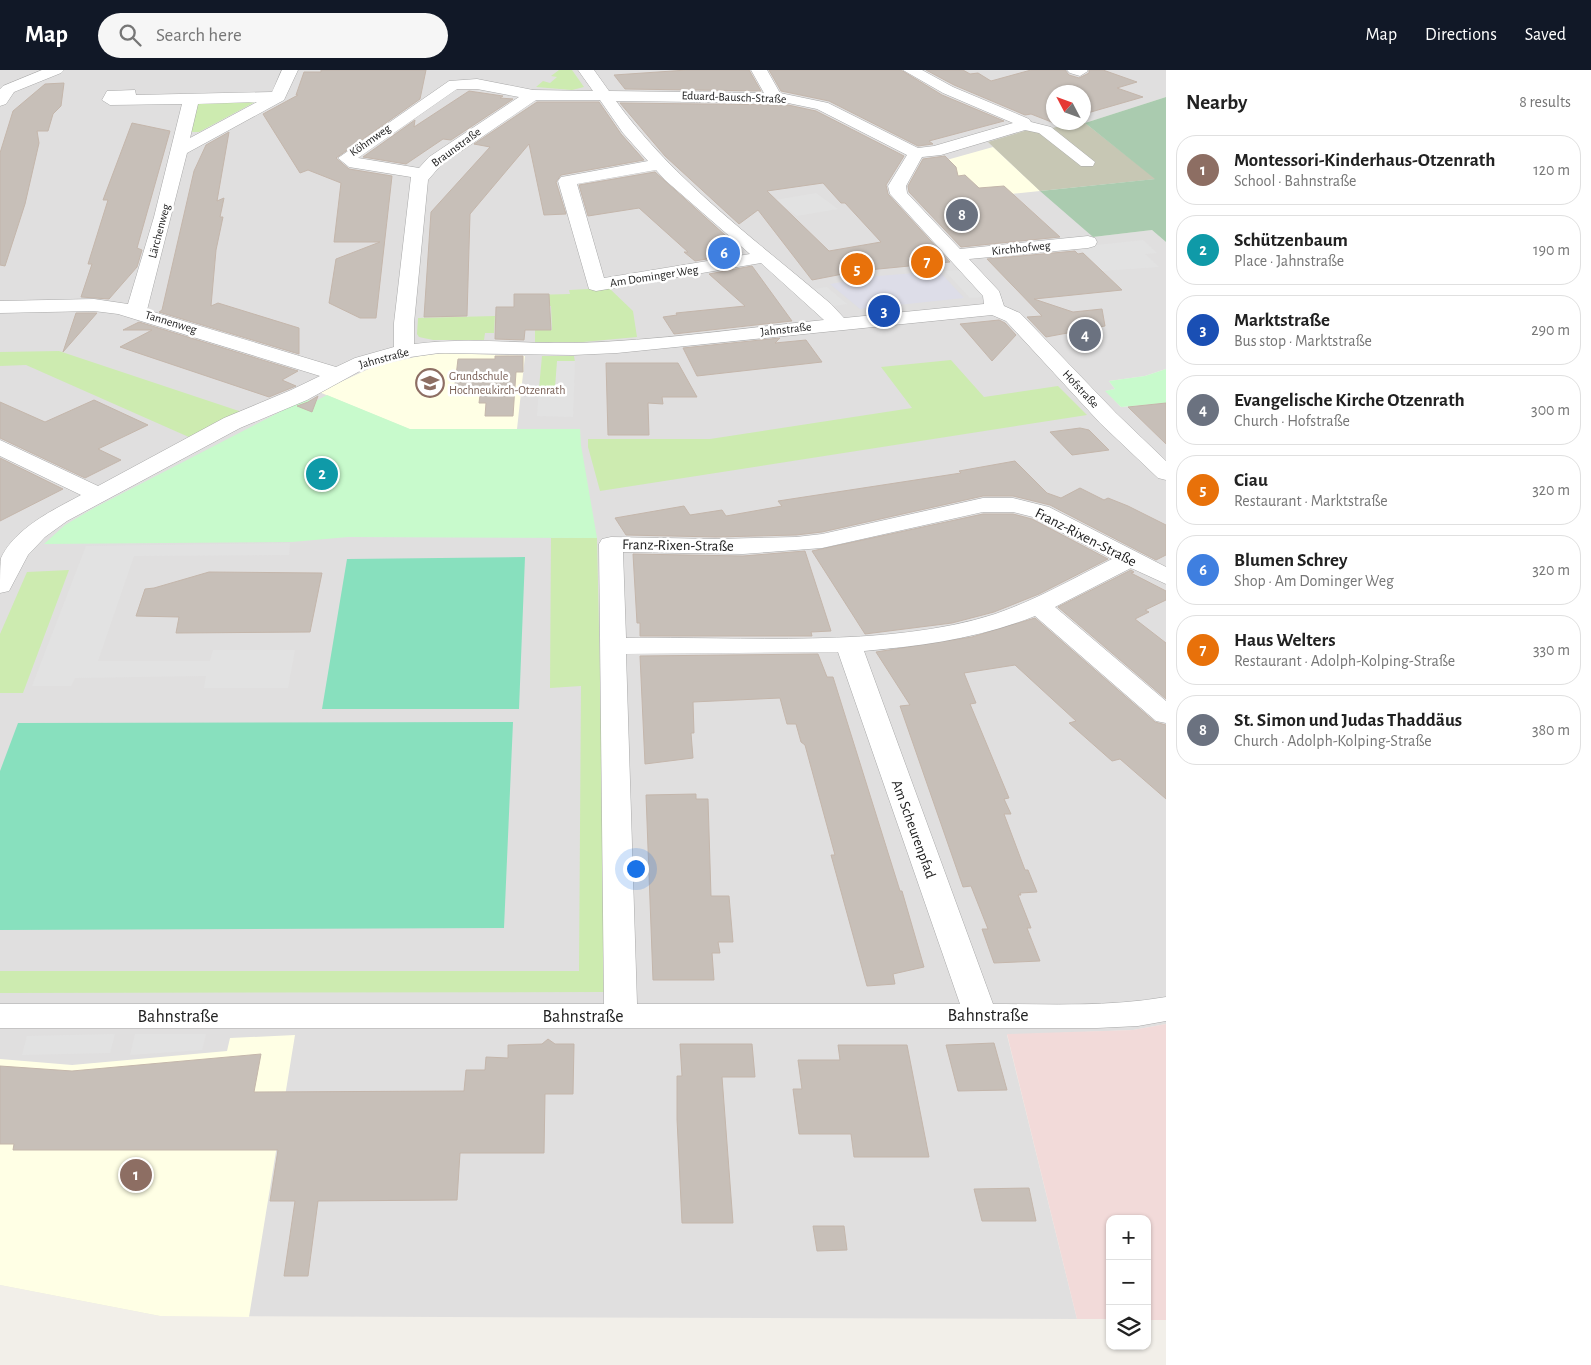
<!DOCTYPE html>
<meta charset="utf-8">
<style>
:root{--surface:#fff;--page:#f6f6f6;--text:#222;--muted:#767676;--line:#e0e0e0;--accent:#111827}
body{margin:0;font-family:"Alegreya Sans",sans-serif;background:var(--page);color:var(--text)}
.controls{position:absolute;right:15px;bottom:15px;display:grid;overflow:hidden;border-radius:10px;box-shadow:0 1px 4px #0004}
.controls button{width:45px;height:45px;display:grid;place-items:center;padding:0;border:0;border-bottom:1px solid var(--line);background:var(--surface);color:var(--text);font:25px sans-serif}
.compass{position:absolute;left:1046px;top:15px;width:45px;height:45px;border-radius:50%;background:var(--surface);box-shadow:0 1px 4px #0004;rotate:311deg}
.you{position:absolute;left:635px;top:798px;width:18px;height:18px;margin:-12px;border:4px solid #fff;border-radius:50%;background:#1a73e8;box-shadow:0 0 0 8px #1a73e833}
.badge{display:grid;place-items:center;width:32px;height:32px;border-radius:50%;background:var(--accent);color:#fff;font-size:16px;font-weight:700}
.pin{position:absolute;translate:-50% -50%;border:2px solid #fff;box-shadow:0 1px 5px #0006}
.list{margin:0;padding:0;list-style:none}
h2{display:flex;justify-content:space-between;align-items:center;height:65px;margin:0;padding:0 20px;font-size:21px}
h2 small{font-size:16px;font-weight:400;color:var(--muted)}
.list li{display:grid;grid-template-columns:32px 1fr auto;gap:15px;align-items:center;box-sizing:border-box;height:70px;margin:0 10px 10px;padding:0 10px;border:1px solid var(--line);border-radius:20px}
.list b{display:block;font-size:19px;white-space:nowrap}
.list p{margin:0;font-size:16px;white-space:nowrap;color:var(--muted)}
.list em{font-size:16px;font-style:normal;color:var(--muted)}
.icon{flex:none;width:28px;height:28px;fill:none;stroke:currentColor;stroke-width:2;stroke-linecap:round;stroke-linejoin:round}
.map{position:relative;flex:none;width:1166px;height:1295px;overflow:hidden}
header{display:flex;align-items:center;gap:30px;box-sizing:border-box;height:70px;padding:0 25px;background:var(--accent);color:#fff}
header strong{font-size:24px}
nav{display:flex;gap:28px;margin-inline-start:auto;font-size:18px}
.search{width:350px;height:45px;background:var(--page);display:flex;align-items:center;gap:12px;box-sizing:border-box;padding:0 18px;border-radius:28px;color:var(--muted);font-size:19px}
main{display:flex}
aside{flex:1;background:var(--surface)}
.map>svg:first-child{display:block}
</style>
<header>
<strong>Map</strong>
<div class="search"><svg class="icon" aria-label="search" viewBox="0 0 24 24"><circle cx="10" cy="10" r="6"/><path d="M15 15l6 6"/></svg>Search here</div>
<nav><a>Map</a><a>Directions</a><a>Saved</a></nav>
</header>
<main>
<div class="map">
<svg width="1166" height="1295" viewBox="0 0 1166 1295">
<rect width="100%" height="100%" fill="#f2efe9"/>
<path fill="#e0dfdf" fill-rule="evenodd" d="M 0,0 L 1166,0 L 1166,27 L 1085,53 L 1156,109 L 1041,120 L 1093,167 L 1152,160 L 1166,172 L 1166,299 L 1145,306 L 1109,311 L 1115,319 L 1106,321 L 1121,337 L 1166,333 L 1166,954 L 1133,960 L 1007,965 L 1077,1249 L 160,1246 L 0,1215 ZM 1054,22 L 1084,22 L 1084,52 L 1054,52 Z"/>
<path fill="#f2dad9" d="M 1166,954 L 1166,1250 L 1147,1250 L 1147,1149 L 1110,1149 L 1110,1249 L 1077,1249 L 1007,964 L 1133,960 Z"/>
<path fill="#ffffe5" d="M 993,77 L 1040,121 L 930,132 L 943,91 Z
M 445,283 L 525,286 L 517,359 L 409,359 L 319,322 L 375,296 L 420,286 Z
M 295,965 L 249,1247 L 160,1246 L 0,1215 L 0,989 L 72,995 L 227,981 L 230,968 Z"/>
<path fill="#c7c7b4" d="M 1085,53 L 1156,109 L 1040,121 L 988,72 L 1031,59 L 1039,61 L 1061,56 L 1072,60 L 1078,58 L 1068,54 Z"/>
<path fill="#cdebb0" d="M 559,0 L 572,0 L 584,17 L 572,20 L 536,17 L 543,11 L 550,13 L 557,7 L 551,6 Z
M 196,30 L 259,30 L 199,62 L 189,62 Z
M 609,218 L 633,241 L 637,267 L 583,272 L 535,272 L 535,260 L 552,260 L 551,236 L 534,236 L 533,225 L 570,224 L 569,220 Z
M 495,246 L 494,263 L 485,263 L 484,270 L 433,270 L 419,267 L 417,264 L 418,248 Z
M 59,281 L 242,342 L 191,368 L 26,295 L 0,296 L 0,282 Z
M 542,286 L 574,286 L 575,292 L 555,318 L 539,318 Z
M 951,290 L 984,327 L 1058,316 L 1087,345 L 600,421 L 588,377 L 588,369 L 710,369 L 912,338 L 881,297 Z
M 551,468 L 597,468 L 607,922 L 0,923 L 0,901 L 579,901 L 581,616 L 550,618 Z
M 69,500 L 23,623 L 0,623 L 0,564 L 27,502 Z"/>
<path fill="#aacbaf" d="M 1166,27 L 1166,172 L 1152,160 L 1093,167 L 1040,121 L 1155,109 L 1085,53 Z"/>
<path fill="#c8facc" d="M 1166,299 L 1166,333 L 1121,337 L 1105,321 L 1115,319 L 1109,311 L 1145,306 Z
M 327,325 L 410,359 L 580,359 L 581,375 L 597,468 L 348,467 L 292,472 L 44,474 L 65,455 L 94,438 L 305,329 L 314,332 Z"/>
<path fill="#88e0be" d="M 525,487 L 519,639 L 322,639 L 347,489 Z
M 513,652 L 504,858 L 0,860 L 0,701 L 18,653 Z"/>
<path fill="#e2e2e2" d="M 816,123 L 838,139 L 797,146 L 775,130 Z
M 1143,170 L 1157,183 L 1145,184 L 1159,197 L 1101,201 L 1078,177 Z
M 961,200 L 986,227 L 970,228 L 945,201 Z
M 827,217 L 847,234 L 834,236 L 814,219 Z
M 557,291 L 575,291 L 573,347 L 537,346 L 539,318 L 555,318 Z
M 290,473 L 289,485 L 134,486 L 98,591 L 210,591 L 213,580 L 295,580 L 288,618 L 204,618 L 206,606 L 75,608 L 71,616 L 32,616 L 86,476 Z
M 115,964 L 110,983 L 22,985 L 27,966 Z
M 135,964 L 206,964 L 202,980 L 130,985 Z"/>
<path fill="#dddde8" d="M 939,201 L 964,228 L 860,239 L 830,214 L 878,206 Z"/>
<path fill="#c7bfb8" stroke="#c4b6ab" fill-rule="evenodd" d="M 321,0 L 426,0 L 420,29 L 336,88 L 349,99 L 392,106 L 376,248 L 360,248 L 329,233 L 336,189 L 380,172 L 334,172 L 341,113 L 308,100 L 300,103 L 263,44 L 298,25 L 296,25 L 304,2 L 321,2 Z
M 687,0 L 749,0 L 761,21 L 625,19 L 614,5 Z
M 769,0 L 901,0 L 942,25 L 1004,51 L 929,71 L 933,74 L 918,76 L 829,31 L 781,21 Z
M 926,0 L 963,0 L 970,4 L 978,3 L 991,11 L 1031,0 L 1065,0 L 1069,5 L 1079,8 L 1089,3 L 1089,0 L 1103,0 L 1137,12 L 1117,18 L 1143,27 L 1084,44 L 1084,22 L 1054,22 L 1054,53 L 1031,44 L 1025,45 L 954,15 Z
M 64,13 L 61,36 L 53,44 L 48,61 L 37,61 L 39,73 L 25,134 L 5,196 L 0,195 L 0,83 L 13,41 L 45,14 Z
M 469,21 L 503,26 L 500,28 L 513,29 L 451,70 L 443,69 L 406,94 L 363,87 L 415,50 L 414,57 Z
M 537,32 L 599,32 L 621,64 L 644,90 L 561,105 L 556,112 L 566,144 L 544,145 L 529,74 L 470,144 L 467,246 L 424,247 L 431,142 L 490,77 L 474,74 Z
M 620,33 L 788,35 L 816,41 L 904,86 L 886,115 L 888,124 L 950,192 L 858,201 L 812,210 L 758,140 L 739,154 L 665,86 ZM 823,113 L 841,133 L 845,133 L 881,172 L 829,181 L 767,121 Z
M 132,53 L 170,61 L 137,178 L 142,180 L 137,197 L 109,229 L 81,227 L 92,194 L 88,194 L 108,130 L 103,130 Z
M 229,62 L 217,131 L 224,128 L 220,147 L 223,147 L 216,180 L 211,236 L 218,233 L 299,258 L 299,284 L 159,242 L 162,240 L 194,101 L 206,75 Z
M 945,86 L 956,97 L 958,106 L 965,105 L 979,118 L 1004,116 L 1060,167 L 961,177 L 909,122 L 908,116 L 923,89 Z
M 655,102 L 735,174 L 742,183 L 695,191 L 684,182 L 688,182 L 639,138 L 588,146 L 579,115 Z
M 1075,181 L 1078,184 L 1083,183 L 1122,220 L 1034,229 L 1073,242 L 1102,239 L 1105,256 L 1046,267 L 1027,247 L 1042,246 L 987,189 Z
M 752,196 L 792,251 L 674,264 L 663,247 L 677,245 L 676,243 L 745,236 L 709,204 Z
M 514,224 L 549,224 L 551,260 L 525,260 L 524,270 L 495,269 L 496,237 L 514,237 Z
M 76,243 L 97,243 L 63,282 Z
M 999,250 L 1005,253 L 1016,265 L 992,291 L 960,254 Z
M 139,252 L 298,301 L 282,310 L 296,316 L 269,327 L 120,277 L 152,260 L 123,260 Z
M 780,268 L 775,273 L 806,270 L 822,292 L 697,306 L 683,278 Z
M 495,286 L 523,286 L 523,302 L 516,302 L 513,346 L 485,346 L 486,333 L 479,333 L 480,325 L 454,323 L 458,289 L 495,289 Z
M 606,293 L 678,293 L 697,327 L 662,327 L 663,334 L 648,333 L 649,365 L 608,365 Z
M 318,326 L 312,342 L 297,336 L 308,332 Z
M 94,330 L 148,355 L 98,379 L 121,390 L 85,408 L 0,368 L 0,332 L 45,352 Z
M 1166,333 L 1166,374 L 1128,337 Z
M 1080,358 L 1089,360 L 1109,380 L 1072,385 L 1050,362 Z
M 0,388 L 63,419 L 0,451 Z
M 1015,391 L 1047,423 L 1061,428 L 1080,418 L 1104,430 L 1108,428 L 1128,436 L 1166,455 L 1166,485 L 1156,490 L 1050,435 L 1013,426 L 983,426 L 822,462 L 796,465 L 716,467 L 626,465 L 615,448 L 684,436 L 690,445 L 722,440 L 726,446 L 782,436 L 778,431 L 961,403 L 959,401 Z
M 983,444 L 1013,444 L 1032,449 L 1108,489 L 1039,524 L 994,542 L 952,553 L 865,564 L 812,481 Z
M 805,481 L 831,561 L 811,562 L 812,566 L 640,566 L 640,553 L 637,553 L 633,484 L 743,486 Z
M 1131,500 L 1134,502 L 1131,503 L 1166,521 L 1166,530 L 1145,540 L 1149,542 L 1135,549 L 1166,573 L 1166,629 L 1058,537 Z
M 209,502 L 322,503 L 310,562 L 176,563 L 179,547 L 136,546 L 145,519 L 154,518 Z
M 1035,548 L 1155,652 L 1166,655 L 1166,729 L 1120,689 L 1112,691 L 1069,653 L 1076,651 L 1015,595 L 964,603 L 976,633 L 970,634 L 1009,728 L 1004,729 L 1011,744 L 1004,744 L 1025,800 L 1028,800 L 1037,822 L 1020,823 L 1021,825 L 1018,825 L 1031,858 L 1027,858 L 1040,891 L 994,893 L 982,859 L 988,859 L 971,816 L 963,817 L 900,636 L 910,635 L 876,582 L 972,567 Z
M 818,584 L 827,607 L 833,607 L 900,821 L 902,821 L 924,897 L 893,904 L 895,914 L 867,916 L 831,785 L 835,785 L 805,675 L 801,672 L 796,654 L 787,654 L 780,628 L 693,632 L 694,663 L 691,663 L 693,688 L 645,694 L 640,586 Z
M 696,724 L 696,729 L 708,729 L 711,826 L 729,826 L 733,872 L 718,872 L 720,883 L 712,883 L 714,910 L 653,910 L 646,725 Z
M 548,969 L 555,974 L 574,974 L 573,1024 L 545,1024 L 544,1083 L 460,1083 L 457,1130 L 318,1131 L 308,1206 L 284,1206 L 295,1131 L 270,1131 L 278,1080 L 13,1080 L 14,1074 L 0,1074 L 0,996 L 72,1001 L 261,984 L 254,1022 L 464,1021 L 466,1000 L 485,1000 L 486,987 L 508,988 L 508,975 L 542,974 Z
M 994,973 L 1007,1020 L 958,1021 L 946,975 Z
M 680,974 L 752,974 L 755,1007 L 722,1007 L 733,1153 L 682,1153 L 677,1049 L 677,1006 L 682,1006 Z
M 838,975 L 907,975 L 929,1087 L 854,1087 L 851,1064 L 799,1064 L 793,1019 L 802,1019 L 798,990 L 840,990 Z
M 1029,1118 L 1036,1151 L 982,1151 L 974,1119 Z
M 813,1156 L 844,1156 L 847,1180 L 817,1181 Z"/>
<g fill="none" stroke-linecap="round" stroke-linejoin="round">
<defs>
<path id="street" d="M 42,0 L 64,0 L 61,3 L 14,22 L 6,34 L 0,36 L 0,19 L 3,16 Z
M 282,0 L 298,0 L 284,30 L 187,83 L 147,240 L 336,297 L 355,288 L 394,277 L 394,253 L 411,107 L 349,97 L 338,88 L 449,11 L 477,9 L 533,20 L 593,21 L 578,0 L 594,0 L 609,21 L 764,23 L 751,0 L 767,0 L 780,23 L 828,33 L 918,78 L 934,76 L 1013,53 L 943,23 L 903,0 L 922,0 L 953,17 L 1029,49 L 1031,52 L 1051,57 L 1095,92 L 1093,96 L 1081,96 L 1039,63 L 1025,60 L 941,85 L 922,87 L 906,116 L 907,123 L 960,179 L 1088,166 L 1095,168 L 1097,172 L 1095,176 L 1088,178 L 969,189 L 999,221 L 1004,236 L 1020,243 L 1116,343 L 1166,391 L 1166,410 L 1158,408 L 1100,353 L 1006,251 L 992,245 L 617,283 L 573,285 L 439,283 L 396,289 L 369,296 L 307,330 L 240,358 L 67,451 L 45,467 L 28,485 L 9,521 L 0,523 C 0,514 0,497 1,488 C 15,458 53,440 81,425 L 0,386 L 0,370 L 98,416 L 224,348 L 291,320 L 320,306 L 118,244 L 94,241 L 0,243 L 0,231 L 94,229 L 128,234 L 154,147 L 182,34 L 110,35 L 102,30 L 107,21 L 135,20 L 136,25 L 272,22 ZM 457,19 L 477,19 L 519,27 L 429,87 L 419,98 L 358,88 ZM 536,30 L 600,30 L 623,63 L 648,91 L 567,106 L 561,107 L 558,111 L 589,219 L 596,221 L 761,193 L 824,250 C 741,258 657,271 574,273 C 521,274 467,267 414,274 L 414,253 L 428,110 L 441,95 ZM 616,31 L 788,33 L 817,39 L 907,85 L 888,116 L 890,124 L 983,226 L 984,234 L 844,248 L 831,234 C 756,170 674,111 616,31 ZM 257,32 L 190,68 L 198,34 ZM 656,100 L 665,110 L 750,184 L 604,208 L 577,114 Z
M 1067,0 L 1087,0 L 1088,1 L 1080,6 L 1070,3 Z
M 983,428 L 1013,428 L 1049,437 L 1166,497 L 1166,514 L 1131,498 L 1055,537 L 1166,631 L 1166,653 L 1156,651 L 1035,546 C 980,568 922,576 864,581 L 993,934 C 1051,934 1109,937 1166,927 L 1166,951 L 1138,956 L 1097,958 L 0,958 L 0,934 L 604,934 L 599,474 L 602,469 L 611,467 L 716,469 L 796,467 L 822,464 ZM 983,442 L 1013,442 L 1033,447 L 1112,489 C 1074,508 1036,530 995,544 C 886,579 741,566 626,568 L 623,482 L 743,484 L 822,478 ZM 838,582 L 960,934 L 637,934 L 626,584 Z"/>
</defs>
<use href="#street" stroke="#a9a9a9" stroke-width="1"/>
<use href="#street" fill="#fff" fill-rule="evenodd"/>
</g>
<defs>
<symbol id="school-ring" viewBox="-11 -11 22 22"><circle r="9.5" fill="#fff" stroke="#8d6e63" stroke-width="1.5"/><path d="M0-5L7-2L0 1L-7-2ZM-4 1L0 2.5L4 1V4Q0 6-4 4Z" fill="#8d6e63"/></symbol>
</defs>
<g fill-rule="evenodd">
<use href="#school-ring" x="414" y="297" width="32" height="32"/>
</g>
<g text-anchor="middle" stroke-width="5" stroke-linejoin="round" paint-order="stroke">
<g font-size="12" fill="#222" stroke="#fff">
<text transform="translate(734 27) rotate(2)" y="4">Eduard-Bausch-Straße</text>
<text transform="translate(370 70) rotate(-35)" y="4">Köhmweg</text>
<text transform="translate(456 77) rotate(-36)" y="4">Braunstraße</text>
<text transform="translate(159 161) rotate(-75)" y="4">Lärchenweg</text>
<text transform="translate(1021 178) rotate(-6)" y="4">Kirchhofweg</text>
<text transform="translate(654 206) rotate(-9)" y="4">Am Dominger Weg</text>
<text transform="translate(171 252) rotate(17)" y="4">Tannenweg</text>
<text transform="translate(786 259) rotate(-6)" y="4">Jahnstraße</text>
<text transform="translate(384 288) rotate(-15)" y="4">Jahnstraße</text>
<text transform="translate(1081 319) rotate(47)" y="4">Hofstraße</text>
</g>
<g font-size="12" fill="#785e54" stroke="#fff" text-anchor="start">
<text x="449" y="310">Grundschule<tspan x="449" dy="14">Hochneukirch-Otzenrath</tspan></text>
</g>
<g font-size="15" fill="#222" stroke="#fff">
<text transform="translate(1086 467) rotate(27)" y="5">Franz-Rixen-Straße</text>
<text transform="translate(678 475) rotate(1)" y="5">Franz-Rixen-Straße</text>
<text transform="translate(914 759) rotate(70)" y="5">Am Scheurenpfad</text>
</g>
<g font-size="18" fill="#222" stroke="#fff">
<text x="988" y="951">Bahnstraße</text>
<text x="178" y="952">Bahnstraße</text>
<text x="583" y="952">Bahnstraße</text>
</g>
</g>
</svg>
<div class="controls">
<button>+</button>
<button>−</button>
<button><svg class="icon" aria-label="layers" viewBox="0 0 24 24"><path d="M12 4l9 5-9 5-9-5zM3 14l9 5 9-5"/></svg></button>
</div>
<svg class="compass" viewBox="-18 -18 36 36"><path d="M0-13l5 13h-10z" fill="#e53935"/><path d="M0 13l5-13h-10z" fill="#767676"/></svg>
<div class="you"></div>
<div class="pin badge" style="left:136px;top:1105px;background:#8d6e63">1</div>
<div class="pin badge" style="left:322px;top:404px;background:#0f9aa8">2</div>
<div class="pin badge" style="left:884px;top:241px;background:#1a4fb4">3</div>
<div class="pin badge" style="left:1085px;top:265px;background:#6b7280">4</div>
<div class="pin badge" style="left:857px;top:199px;background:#e8710a">5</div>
<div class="pin badge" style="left:724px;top:183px;background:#3f7fe0">6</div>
<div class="pin badge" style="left:927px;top:192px;background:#e8710a">7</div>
<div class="pin badge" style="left:962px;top:145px;background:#6b7280">8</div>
</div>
<aside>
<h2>Nearby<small>8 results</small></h2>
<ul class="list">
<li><span class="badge" style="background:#8d6e63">1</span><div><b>Montessori-Kinderhaus-Otzenrath</b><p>School · Bahnstraße</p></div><em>120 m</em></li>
<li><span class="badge" style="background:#0f9aa8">2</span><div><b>Schützenbaum</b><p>Place · Jahnstraße</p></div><em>190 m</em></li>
<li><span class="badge" style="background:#1a4fb4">3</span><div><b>Marktstraße</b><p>Bus stop · Marktstraße</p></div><em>290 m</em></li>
<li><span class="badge" style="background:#6b7280">4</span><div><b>Evangelische Kirche Otzenrath</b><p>Church · Hofstraße</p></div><em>300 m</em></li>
<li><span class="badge" style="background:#e8710a">5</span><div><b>Ciau</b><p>Restaurant · Marktstraße</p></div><em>320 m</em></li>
<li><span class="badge" style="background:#3f7fe0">6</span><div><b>Blumen Schrey</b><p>Shop · Am Dominger Weg</p></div><em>320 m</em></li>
<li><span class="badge" style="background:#e8710a">7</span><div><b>Haus Welters</b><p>Restaurant · Adolph-Kolping-Straße</p></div><em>330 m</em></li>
<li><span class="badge" style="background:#6b7280">8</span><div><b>St. Simon und Judas Thaddäus</b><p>Church · Adolph-Kolping-Straße</p></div><em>380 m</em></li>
</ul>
</aside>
</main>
